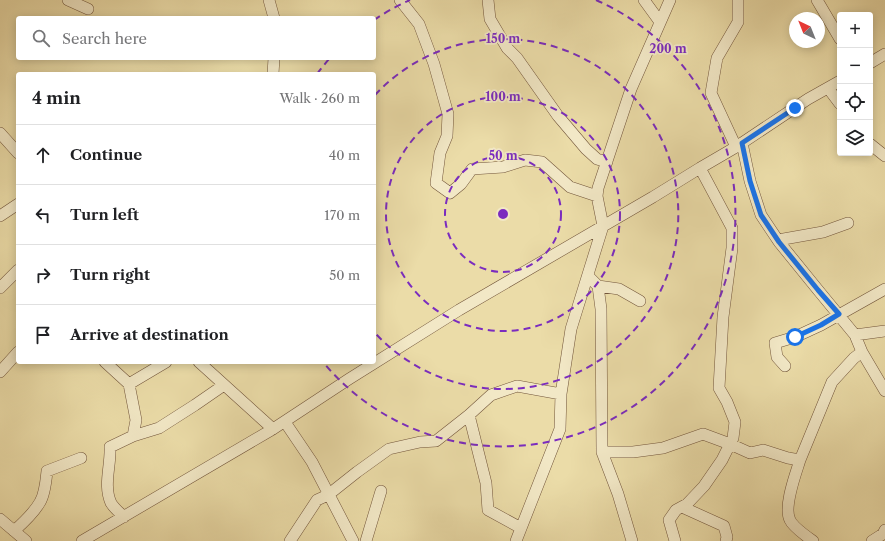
<!DOCTYPE html>
<meta charset="utf-8">
<style>
:root{--surface:#fff;--page:#f6f6f6;--text:#202124;--muted:#757577;--line:#e0e0e0}
body{margin:0;font-family:"Libre Caslon Text",serif;background:var(--page);color:var(--text)}
.controls{position:absolute;right:12px;top:12px;display:grid;overflow:hidden;border-radius:4px;box-shadow:0 2px 10px #0003}
.controls button{width:36px;height:36px;display:grid;place-items:center;padding:0;border:0;border-bottom:1px solid var(--line);background:var(--surface);color:var(--text);font:20px sans-serif}
.compass{position:absolute;left:789px;top:12px;width:36px;height:36px;border-radius:50%;background:var(--surface);box-shadow:0 2px 10px #0003;rotate:317deg}
.stop{position:absolute;width:12px;height:12px;margin:-9px;border:3px solid #1a73e8;border-radius:50%;background:#fff}
.stop.end{background:#1a73e8;border-color:#fff;box-shadow:0 1px 4px #0008}
.list{margin:0;padding:0;list-style:none}
h2{display:flex;justify-content:space-between;align-items:center;height:52px;margin:0;padding:0 16px;font-size:17px}
h2 small{font-size:13px;font-weight:400;color:var(--muted)}
.list li{display:grid;grid-template-columns:26px 1fr auto;gap:12px;align-items:center;box-sizing:border-box;height:60px;padding:0 16px;border-top:1px solid var(--line)}
.list b{display:block;font-size:15px;white-space:nowrap}
.list em{font-size:13px;font-style:normal;color:var(--muted)}
.icon{flex:none;width:22px;height:22px;fill:none;stroke:currentColor;stroke-width:2;stroke-linecap:round;stroke-linejoin:round}
.map{position:relative;flex:none;width:885px;height:541px;overflow:hidden}
.search{position:absolute;background:var(--surface);box-shadow:0 2px 10px #0003;left:16px;top:16px;width:360px;height:44px;display:flex;align-items:center;gap:10px;box-sizing:border-box;padding:0 14px;border-radius:4px;color:var(--muted);font-size:15px}
.panel{position:absolute;background:var(--surface);box-shadow:0 2px 10px #0003;left:16px;top:72px;width:360px;height:292px;border-radius:4px}
.map>svg:first-child{display:block}
</style>
<div class="map">
<svg width="885" height="541" viewBox="0 0 885 541">
<rect width="100%" height="100%" fill="#ebdca8"/>
<filter id="stains"><feTurbulence type="fractalNoise" baseFrequency=".005" numOctaves="4"/><feColorMatrix values="0 0 0 0 .2 0 0 0 0 .09 0 0 0 0 .02 0 0 0 .5 -.17"/></filter>
<radialGradient id="worn" r=".72"><stop offset=".6" stop-color="#630" stop-opacity="0"/><stop offset="1" stop-color="#630" stop-opacity=".3"/></radialGradient>
<g fill="none" stroke-linecap="round" stroke-linejoin="round">
<defs>
<path id="minor" d="M 68,0 L 88,9
M 269,0 L 274,18
M 400,0 L 419,24 L 434,64 L 448,114 L 447,136 L 440,153 L 436,183 L 450,193 L 461,184 L 472,169 L 503,167 L 525,160 L 542,162 L 570,187 L 597,196
M 488,0 L 490,19 L 507,48 L 517,58 L 558,116 L 586,149 L 597,159 L 607,162
M 644,0 L 660,22
M 817,0 L 840,39
M 870,63 L 885,54
M 273,74 L 274,58
M 828,88 L 840,104
M 0,133 L 18,153
M 742,143 L 750,181 L 761,215 L 779,242 L 818,290 L 855,335 L 862,352 L 885,391
M 870,144 L 885,156
M 736,147 L 711,93 L 717,58 L 738,22 L 738,0
M 0,216 L 18,204
M 778,240 L 823,232 L 848,223
M 588,276 L 598,286 L 601,309 L 602,452 L 618,494 L 632,541
M 598,286 L 619,289 L 640,301
M 0,288 L 18,270
M 855,335 L 885,331
M 105,362 L 129,384 L 136,420 L 133,436
M 199,362 L 273,429
M 785,366 L 777,357 L 775,343 L 795,337 L 821,325 L 885,289
M 0,372 L 18,352
M 129,384 L 166,362
M 469,415 L 486,483 L 488,510 L 521,528
M 285,422 L 312,462 L 353,541
M 602,452 L 633,452 L 663,448 L 703,434 L 730,444 L 750,453 L 763,450 L 788,458 L 800,460 L 832,382 L 854,358 L 862,352
M 800,460 C 796,473 783,507 790,520 C 793,527 806,536 813,541
M 682,507 L 724,526 L 727,537 L 726,541
M 124,517 C 120,513 114,508 111,503 C 103,485 111,466 110,447 L 133,436 L 159,428 L 195,405 L 224,385
M 0,519 L 26,541
M 14,531 C 23,523 34,513 40,502 C 45,494 46,481 47,471 L 81,458
M 82,541 L 273,429 L 349,379 L 459,310 L 653,197 L 700,168 L 736,147 L 808,99 L 840,81
M 290,541 L 317,500 L 328,495 L 357,472 L 389,449 L 420,442 L 436,441 L 469,415 L 491,395 L 517,386 L 561,394
M 366,541 L 381,491
M 516,541 L 560,429 L 561,394 L 571,329 L 603,226 L 597,196 L 598,188 L 631,89 L 670,0
M 675,541 L 669,520 L 676,510 L 687,504 L 704,486 L 722,460 L 733,438 L 735,422 L 727,402 L 719,388 L 723,317 L 732,248 L 732,228 L 700,168
M 872,541 L 883,534 L 885,530"/>
</defs>
<use href="#minor" stroke="#72553b" stroke-width="12"/>
<use href="#minor" stroke="#f2e8c6" stroke-width="11"/>
</g>
<g fill="none" stroke-linecap="round" stroke-linejoin="round">
<path stroke="#1a73e8" stroke-width="5" d="M 795,108 L 742,143 L 750,181 L 761,215 L 779,242 L 818,290 L 839,314 L 821,325 L 795,337"/>
</g>
<g fill="none" stroke="#7b2cbf" stroke-width="2" stroke-dasharray="7 5">
<circle cx="503" cy="214" r="58"/>
<circle cx="503" cy="214" r="117"/>
<path d="M375 95A175 175 0 1 1 375 333"/>
<path d="M317 74A233 233 0 0 1 330 58M374 20A233 233 0 0 1 410 0M596 0A233 233 0 1 1 323 362"/>
</g>
<circle cx="503" cy="214" r="6" fill="#7b2cbf" stroke="#f2e8c6" stroke-width="2"/>
<g font-size="12" text-anchor="middle" font-weight="bold" fill="#7b2cbf" stroke="#f2e8c6" stroke-width="3.5" stroke-linejoin="round" paint-order="stroke">
<text x="503" y="43">150 m</text>
<text x="668" y="53">200 m</text>
<text x="503" y="101">100 m</text>
<text x="503" y="160">50 m</text>
</g>
<rect width="100%" height="100%" filter="url(#stains)"/>
<rect width="100%" height="100%" fill="url(#worn)"/>
</svg>
<div class="controls">
<button>+</button>
<button>−</button>
<button><svg class="icon" aria-label="locate" viewBox="0 0 24 24"><circle cx="12" cy="12" r="6"/><path d="M12 2v4M12 18v4M2 12h4M18 12h4"/></svg></button>
<button><svg class="icon" aria-label="layers" viewBox="0 0 24 24"><path d="M12 4l9 5-9 5-9-5zM3 14l9 5 9-5"/></svg></button>
</div>
<svg class="compass" viewBox="-18 -18 36 36"><path d="M0-13l5 13h-10z" fill="#e53935"/><path d="M0 13l5-13h-10z" fill="#757577"/></svg>
<div class="stop" style="left:795px;top:337px"></div>
<div class="stop end" style="left:795px;top:108px"></div>
<div class="search"><svg class="icon" aria-label="search" viewBox="0 0 24 24"><circle cx="10" cy="10" r="6"/><path d="M15 15l6 6"/></svg>Search here</div>
<section class="panel">
<h2>4 min<small>Walk · 260 m</small></h2>
<ul class="list">
<li><svg class="icon" aria-label="ahead" viewBox="0 0 24 24"><path d="M12 20V5M6 11l6-6 6 6"/></svg><div><b>Continue</b></div><em>40 m</em></li>
<li><svg class="icon" aria-label="left" viewBox="0 0 24 24"><path d="M17 20v-9H6M10 6l-5 5 5 5"/></svg><div><b>Turn left</b></div><em>170 m</em></li>
<li><svg class="icon" aria-label="right" viewBox="0 0 24 24"><path d="M7 20v-9h11M14 6l5 5-5 5"/></svg><div><b>Turn right</b></div><em>50 m</em></li>
<li><svg class="icon" aria-label="arrive" viewBox="0 0 24 24"><path d="M6 21V4h12l-3 4 3 4H6"/></svg><div><b>Arrive at destination</b></div></li>
</ul>
</section>
</div>
